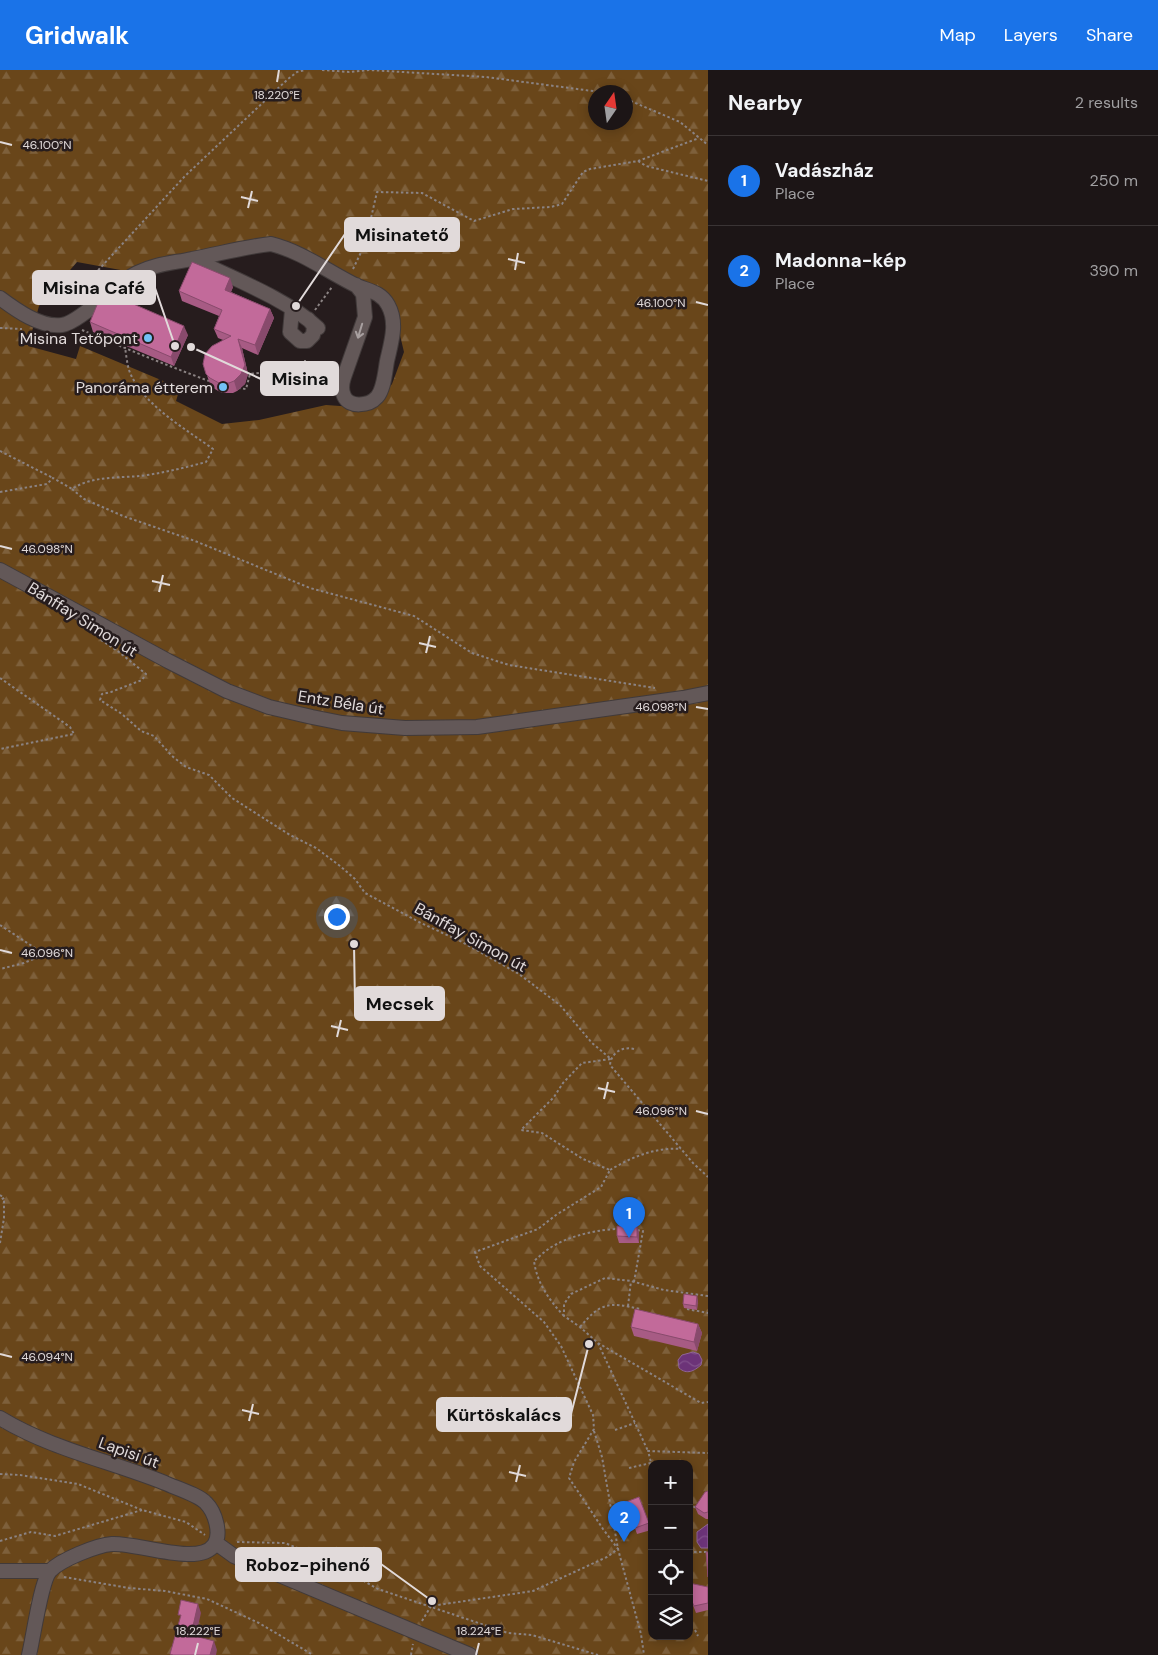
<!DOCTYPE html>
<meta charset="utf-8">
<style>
:root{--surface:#1c1516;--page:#292223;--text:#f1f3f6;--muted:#a09fa1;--line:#3a3435;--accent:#1a73e8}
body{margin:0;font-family:"DM Sans",sans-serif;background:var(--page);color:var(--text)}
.controls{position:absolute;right:15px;bottom:15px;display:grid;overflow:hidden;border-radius:10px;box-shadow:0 2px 12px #0003}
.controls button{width:45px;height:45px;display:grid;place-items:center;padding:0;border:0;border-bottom:1px solid var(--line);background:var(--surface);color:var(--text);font:25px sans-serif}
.compass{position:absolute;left:588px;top:15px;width:45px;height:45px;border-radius:50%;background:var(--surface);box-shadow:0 2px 12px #0003;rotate:13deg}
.you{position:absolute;left:336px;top:846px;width:18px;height:18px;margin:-12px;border:4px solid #fff;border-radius:50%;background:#1a73e8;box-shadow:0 0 0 8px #1a73e833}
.badge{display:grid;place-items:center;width:32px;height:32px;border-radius:50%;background:var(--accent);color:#fff;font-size:16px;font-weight:700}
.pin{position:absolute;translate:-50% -41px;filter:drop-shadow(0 1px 2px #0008)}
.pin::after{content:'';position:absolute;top:26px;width:18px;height:15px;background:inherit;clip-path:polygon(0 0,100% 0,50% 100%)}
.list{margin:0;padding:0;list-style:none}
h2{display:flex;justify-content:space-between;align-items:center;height:65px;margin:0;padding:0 20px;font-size:21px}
h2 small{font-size:16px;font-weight:400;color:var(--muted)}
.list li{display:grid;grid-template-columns:32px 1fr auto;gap:15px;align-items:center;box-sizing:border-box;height:90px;padding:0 20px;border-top:1px solid var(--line)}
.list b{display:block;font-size:19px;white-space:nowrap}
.list p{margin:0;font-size:16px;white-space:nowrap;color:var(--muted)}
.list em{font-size:16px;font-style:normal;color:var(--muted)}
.icon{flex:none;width:28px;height:28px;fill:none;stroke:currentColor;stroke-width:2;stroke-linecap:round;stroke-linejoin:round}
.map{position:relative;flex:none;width:708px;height:1585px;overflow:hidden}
header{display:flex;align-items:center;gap:30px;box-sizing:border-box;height:70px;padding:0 25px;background:var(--accent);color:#fff}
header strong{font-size:24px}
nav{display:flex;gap:28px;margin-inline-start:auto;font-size:18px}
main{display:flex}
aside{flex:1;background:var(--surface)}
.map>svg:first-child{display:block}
</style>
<header>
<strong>Gridwalk</strong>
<nav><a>Map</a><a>Layers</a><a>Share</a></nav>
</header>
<main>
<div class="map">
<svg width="708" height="1585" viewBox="0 0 708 1585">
<defs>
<pattern id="forest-firs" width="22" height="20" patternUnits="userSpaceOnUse" patternTransform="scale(1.25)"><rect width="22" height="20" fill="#69461a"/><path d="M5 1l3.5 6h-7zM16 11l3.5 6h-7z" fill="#7e603b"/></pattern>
<pattern id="water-waves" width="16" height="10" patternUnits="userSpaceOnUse" patternTransform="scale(1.25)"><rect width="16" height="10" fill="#6c3378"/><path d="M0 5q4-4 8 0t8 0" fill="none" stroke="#81508b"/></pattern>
</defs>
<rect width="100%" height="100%" fill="#261c1d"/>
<path fill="url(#forest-firs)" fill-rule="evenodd" d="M 0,0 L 708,0 L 708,1585 L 0,1585 ZM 596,22 L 626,22 L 626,52 L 596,52 ZM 286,177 L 393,236 L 404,282 L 392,314 L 376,334 L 368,338 L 326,335 L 259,350 L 222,354 L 176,331 L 180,318 L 80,276 L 76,289 L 28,276 L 39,236 L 77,192 L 137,203 ZM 652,1394 L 689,1394 L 689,1566 L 652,1566 Z"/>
<path fill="url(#water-waves)" stroke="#8f6595" d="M 693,1282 L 699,1284 L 702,1290 L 701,1295 C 694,1301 687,1305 679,1298 L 678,1290 L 682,1285 Z
M 708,1454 L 708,1478 L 701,1478 L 697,1472 L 697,1462 Z"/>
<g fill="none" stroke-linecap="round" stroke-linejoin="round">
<defs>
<path id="minor" d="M 193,189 C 232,208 287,229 318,258
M 0,228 C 16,240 41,258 62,255 C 81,252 116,213 137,203 C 155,194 173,193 192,189 C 219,184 244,177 271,174 C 303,182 328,202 357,216 C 369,221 381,222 388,235 C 398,253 391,273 387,291 C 385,302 384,319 377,327 C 369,336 349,338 344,326 C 341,320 342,313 344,307 L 365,247 L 363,224 L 356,215
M 292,240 L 290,262 L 300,271 L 307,271 L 313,265 L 314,256 L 308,249
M 0,500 L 168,591 L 227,621 L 269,637 L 312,647 L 342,653 L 405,658 L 477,657 L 683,628 L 708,623
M 0,1348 C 51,1379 110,1391 165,1413 C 176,1418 199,1425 206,1433 C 215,1442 222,1464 214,1475 C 199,1497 136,1472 112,1474 C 97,1475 60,1490 50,1501 C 41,1511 33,1569 29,1585
M 216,1473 L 234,1486 L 246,1491 L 470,1585
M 0,1501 L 50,1501"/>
</defs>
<use href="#minor" stroke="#413a3a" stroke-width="16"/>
<path stroke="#8b8383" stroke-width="2" stroke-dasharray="2.5 2.5" stroke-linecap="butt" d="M 322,0 L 349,2 L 369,0 L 486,7 L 600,22
M 626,29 L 680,52 L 708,75
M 638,91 L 699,68
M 353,199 L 365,174 L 377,122 L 422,123 L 474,151 L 513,139 L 551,137 L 562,134 L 583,102 L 590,99 L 638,91 L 646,96 L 708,111
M 96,216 L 91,208 L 185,106 L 288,9 L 297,2 L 305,0
M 315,240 L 332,217
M 0,258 L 22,259
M 82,260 C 124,278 166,295 209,311
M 305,290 L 305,297
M 289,299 L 305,297 L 331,304
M 238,318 L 246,319 L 250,304 L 274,301
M 0,381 L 53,408
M 72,419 L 84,429 L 123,446 L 195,471 L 310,518 L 414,546 L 472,583 L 509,595 L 655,618
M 0,422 L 47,414 L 53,408 L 72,419 C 91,406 118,408 140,406 C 163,403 184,398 206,392 L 213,379 C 186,359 141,334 129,300 C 127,293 126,284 125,277
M 101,570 L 119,582 L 146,604 L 142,610 L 111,622 L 102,624 L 100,630 L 122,644 L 141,661 L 154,666 L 172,686 L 186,697 L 209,705 L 232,728 L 290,765 L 316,778 L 340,796 L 355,809 L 365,823 L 421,853 L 462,872 L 519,904 L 560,935 L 592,973 L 611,989 L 582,993 L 563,1013 L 554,1027 L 521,1060 L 542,1063 L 583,1089 L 610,1100 L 601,1117 L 556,1145 L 538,1159 L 475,1182 L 480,1196 L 544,1252 L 561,1276 L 593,1345 L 594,1359 L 574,1392 L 569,1408 L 603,1459 L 618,1479 L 607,1487 L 533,1521 L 431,1536
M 0,608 L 70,657 L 74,664 L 0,679
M 0,855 L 41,882 L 38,887 L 24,893 L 0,899
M 634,979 C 622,976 611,983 610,995 L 693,1093 L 708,1107
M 610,1100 C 632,1087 655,1077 681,1079
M 0,1125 L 4,1128 L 0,1130
M 0,1173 L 4,1148 L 4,1128
M 634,1212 L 643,1161 L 637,1160
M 708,1226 L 664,1220 L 631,1211 L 605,1208 L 571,1224 L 564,1234 L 564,1246 L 580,1257 L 598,1273 L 701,1333 L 708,1332
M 628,1236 L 631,1211
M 687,1239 L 708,1243
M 564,1246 C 549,1230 537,1213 534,1191 C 541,1185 548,1178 557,1174 C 573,1165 601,1159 620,1159
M 580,1257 C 601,1232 609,1232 640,1239
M 598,1273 L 648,1381
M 615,1360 L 635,1353
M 594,1361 L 602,1387 L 618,1479 L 641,1564 L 644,1585
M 652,1396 L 648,1381 L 708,1383
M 629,1398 L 651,1393
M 0,1404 L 20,1405 L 78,1414 L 142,1440 L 186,1452 L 205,1465
M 689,1434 L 698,1439
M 0,1471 L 31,1462 L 55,1466 L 142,1440
M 237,1472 L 285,1473 L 329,1491 L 378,1519 L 508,1563 L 532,1565 L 598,1585
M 689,1482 L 708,1482
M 64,1507 L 129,1518 L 165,1521 L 207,1529 L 259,1553 L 313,1585
M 422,1551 L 431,1536
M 695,1560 L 698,1566
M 411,1585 L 413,1574"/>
<use href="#minor" stroke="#635858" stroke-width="14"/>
</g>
<path fill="#a75b84" d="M 233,217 L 231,222 L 270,239 L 274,248 L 258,285 L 242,278 L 248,304 L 245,314 L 237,321 L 233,323 L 222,323 L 213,318 L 210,314 L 203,294 L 223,270 L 218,268 L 214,259 L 219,246 L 182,231 L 179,221 Z
M 90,252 L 188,265 L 174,296 L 93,262 Z
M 292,301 L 295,319 L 276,322 L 274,316 Z
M 637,1156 L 639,1163 L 639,1173 L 619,1173 L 617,1166 Z
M 698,1230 L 697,1240 L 684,1238 L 683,1234 Z
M 698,1254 L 702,1263 L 697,1281 L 634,1266 L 631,1257 Z
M 708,1421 L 708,1449 L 706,1449 L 698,1444 L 695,1437 Z
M 639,1427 L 651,1460 L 637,1464 L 626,1432 Z
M 708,1517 L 708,1540 L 696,1543 L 689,1525 Z"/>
<path fill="#884a6c" d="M 230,208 L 233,217 L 228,229 L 225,220 Z
M 270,239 L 274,248 L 258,285 L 255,275 Z
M 184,256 L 188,265 L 174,296 L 171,287 Z
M 238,269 L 242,278 L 248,304 L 245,314 L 237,321 L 234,311 Z
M 290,295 L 292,301 L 295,319 L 293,313 Z
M 637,1156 L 639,1163 L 639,1173 L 637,1167 Z
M 697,1226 L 698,1230 L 697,1240 L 696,1236 Z
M 698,1254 L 702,1263 L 697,1281 L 694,1272 Z
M 198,1534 L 201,1543 L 194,1574 L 191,1565 Z
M 214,1571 L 217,1580 L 216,1585 L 210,1585 Z"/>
<path fill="#c26a9a" stroke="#884a6c" d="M 192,192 L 230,208 L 225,220 L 270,239 L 255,275 L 238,269 L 245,295 L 241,304 L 234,311 L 229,313 L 219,313 L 210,308 L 206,304 L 203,294 L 205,284 L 212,276 L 231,266 L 214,259 L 222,240 L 179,221 Z
M 108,223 L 184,256 L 171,287 L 90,252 L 99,230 Z
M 617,1156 L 637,1156 L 637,1167 L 617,1166 Z
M 684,1224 L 697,1226 L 696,1236 L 683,1234 Z
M 635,1239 L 698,1254 L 694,1272 L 631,1257 Z
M 708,1421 L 708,1442 L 704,1443 L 695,1437 L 705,1422 Z
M 639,1427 L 649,1453 L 635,1458 L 626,1432 Z
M 706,1482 L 708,1482 L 708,1507 Z
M 689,1513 L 708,1517 L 708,1533 L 694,1536 L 689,1525 Z
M 181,1530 L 198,1534 L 191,1565 L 214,1571 L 210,1585 L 173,1585 L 170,1584 L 181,1545 L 178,1545 Z"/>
<defs><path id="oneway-shaft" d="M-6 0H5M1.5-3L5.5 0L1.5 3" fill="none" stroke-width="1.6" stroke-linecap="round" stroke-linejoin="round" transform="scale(1.25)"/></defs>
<use stroke="#a8a0a0" href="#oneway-shaft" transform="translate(360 261) rotate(107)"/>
<path fill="none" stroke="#e1dada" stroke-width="2" d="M 277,12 L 279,0M 0,72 L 12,75M 241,127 L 258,131M 248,138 L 252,121M 508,189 L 525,193M 515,200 L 518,183M 696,232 L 708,235M 0,476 L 12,479M 152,511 L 170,515M 159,522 L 163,505M 419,573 L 436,577M 426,583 L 430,566M 696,637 L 708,639M 0,880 L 12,883M 331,956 L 348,960M 337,967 L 341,950M 598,1018 L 615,1022M 604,1029 L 608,1012M 696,1041 L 708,1044M 0,1284 L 12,1287M 242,1340 L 259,1344M 249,1351 L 253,1334M 509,1402 L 526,1406M 516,1412 L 520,1395M 195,1585 L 198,1573M 476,1585 L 479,1573"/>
<g fill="#73c1f5" stroke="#261c1d" stroke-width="2">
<circle cx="148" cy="268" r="5"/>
<circle cx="223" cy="317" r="5"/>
</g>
<g text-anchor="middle" stroke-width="5" stroke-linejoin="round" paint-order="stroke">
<g font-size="16" fill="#e1dada" stroke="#261c1d" text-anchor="end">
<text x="138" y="274">Misina Tetőpont</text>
<text x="213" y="323">Panoráma étterem</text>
</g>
<g font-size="16" fill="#e1dada" stroke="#261c1d">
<text transform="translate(83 549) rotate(32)" y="6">Bánffay Simon út</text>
<text transform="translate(341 632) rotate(9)" y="6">Entz Béla út</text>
<text transform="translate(471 867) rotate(29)" y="6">Bánffay Simon út</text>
<text transform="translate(129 1382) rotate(20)" y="6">Lapisi út</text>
</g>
</g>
<g font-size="12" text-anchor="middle" fill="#e1dada" stroke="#261c1d" stroke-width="5" stroke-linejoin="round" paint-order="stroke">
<text x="277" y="29">18.220°E</text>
<text x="47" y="79">46.100°N</text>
<text x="661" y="237">46.100°N</text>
<text x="47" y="483">46.098°N</text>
<text x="661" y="641">46.098°N</text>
<text x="47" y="887">46.096°N</text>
<text x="661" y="1045">46.096°N</text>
<text x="47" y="1291">46.094°N</text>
<text x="198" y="1565">18.222°E</text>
<text x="479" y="1565">18.224°E</text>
</g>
<path fill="none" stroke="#e1dada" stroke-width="2" d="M296 236L345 164M175 276L155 218M191 277L261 309M354 874L355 934M589 1274L571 1344M432 1531L381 1494"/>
<g fill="#e1dada" stroke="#261c1d" stroke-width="2">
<circle cx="296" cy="236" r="5"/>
<circle cx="175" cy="276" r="5"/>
<circle cx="191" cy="277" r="5"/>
<circle cx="354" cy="874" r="5"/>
<circle cx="589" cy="1274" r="5"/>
<circle cx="432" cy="1531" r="5"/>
</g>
<g fill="#e1dada" stroke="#e1dada" stroke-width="2">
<rect x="345" y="148" width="114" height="33" rx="5"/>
<rect x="33" y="201" width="122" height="33" rx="5"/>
<rect x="261" y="292" width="77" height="33" rx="5"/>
<rect x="355" y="917" width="89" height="33" rx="5"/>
<rect x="437" y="1328" width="134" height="33" rx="5"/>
<rect x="236" y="1478" width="145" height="33" rx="5"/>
</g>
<g font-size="18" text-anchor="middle" font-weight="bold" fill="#111">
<text x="402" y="171">Misinatető</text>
<text x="94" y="224">Misina Café</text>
<text x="300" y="315">Misina</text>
<text x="400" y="940">Mecsek</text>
<text x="504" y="1351">Kürtöskalács</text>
<text x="308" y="1501">Roboz-pihenő</text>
</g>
</svg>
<div class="controls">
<button>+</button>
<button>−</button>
<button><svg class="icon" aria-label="locate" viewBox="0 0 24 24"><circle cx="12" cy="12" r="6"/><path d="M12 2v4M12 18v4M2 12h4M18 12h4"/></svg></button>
<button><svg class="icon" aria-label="layers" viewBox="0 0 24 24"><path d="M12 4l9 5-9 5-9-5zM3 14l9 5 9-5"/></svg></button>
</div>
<svg class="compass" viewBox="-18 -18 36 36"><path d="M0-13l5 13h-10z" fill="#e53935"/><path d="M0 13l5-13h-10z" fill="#a09fa1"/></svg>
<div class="you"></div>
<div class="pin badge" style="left:629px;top:1168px">1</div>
<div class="pin badge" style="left:624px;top:1472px">2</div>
</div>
<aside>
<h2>Nearby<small>2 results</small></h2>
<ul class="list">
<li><span class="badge">1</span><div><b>Vadászház</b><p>Place</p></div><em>250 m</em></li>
<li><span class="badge">2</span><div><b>Madonna-kép</b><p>Place</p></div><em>390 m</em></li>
</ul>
</aside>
</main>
